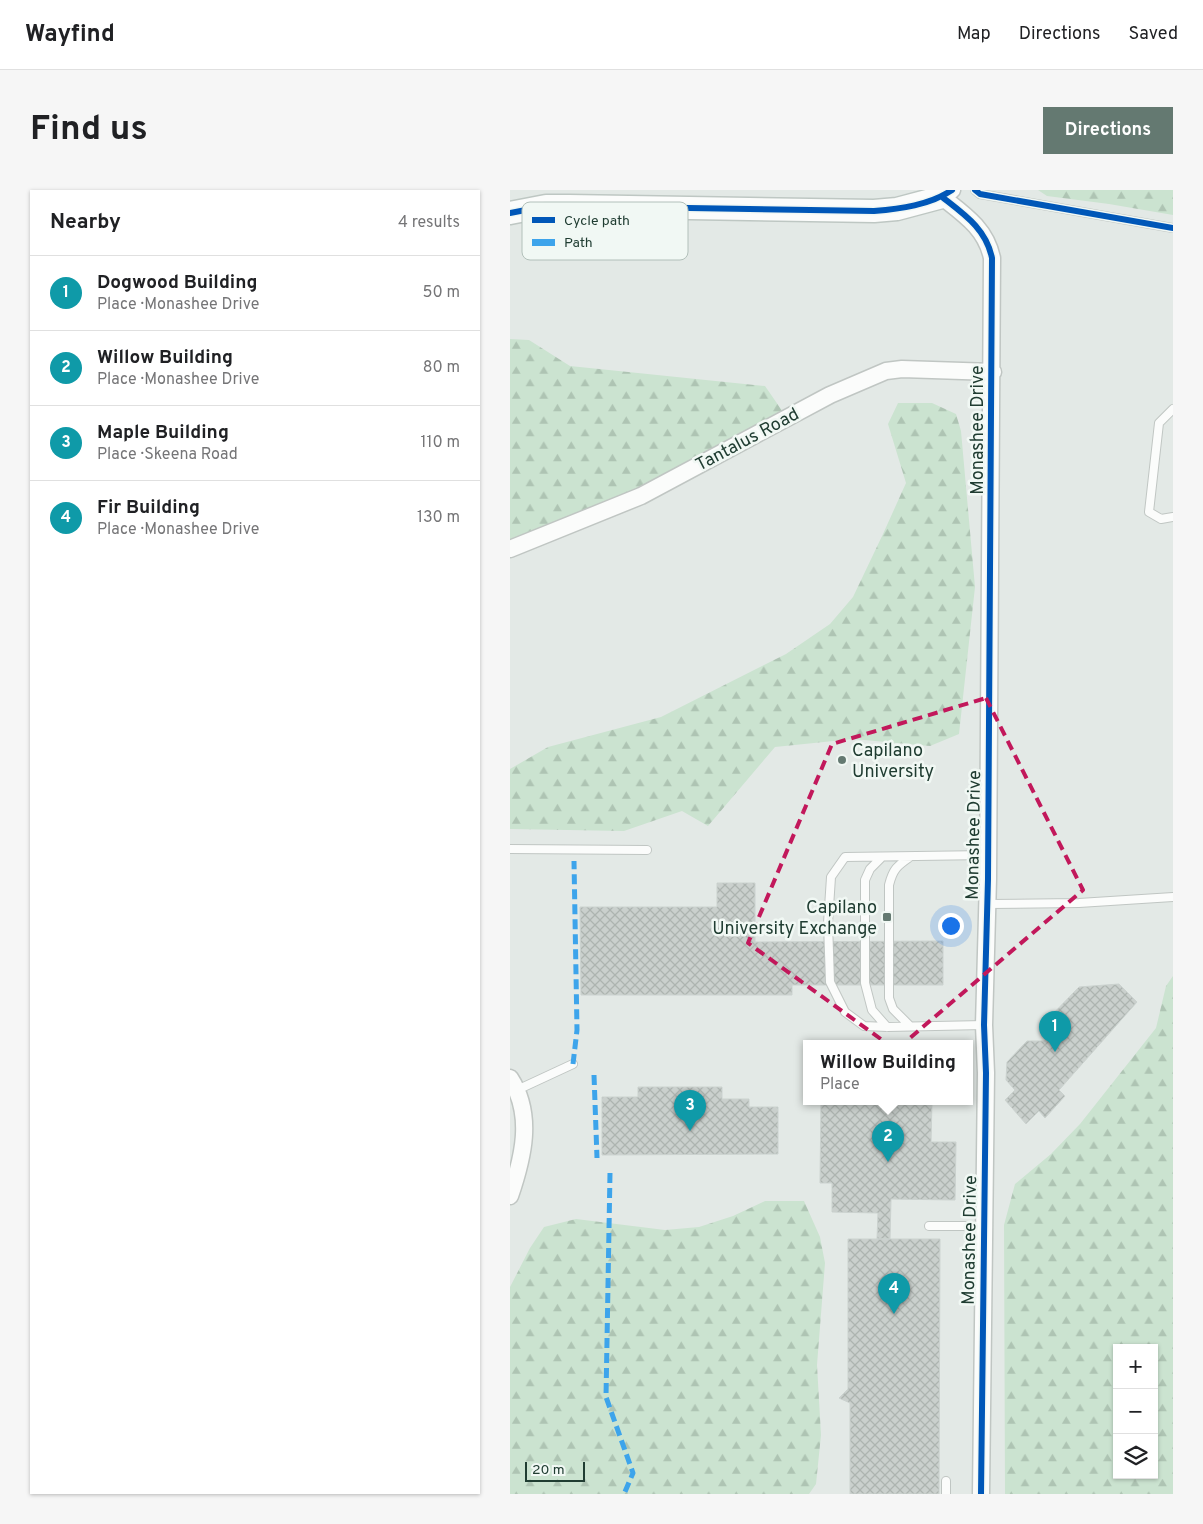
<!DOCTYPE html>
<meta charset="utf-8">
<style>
:root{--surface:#fff;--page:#f6f6f6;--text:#202124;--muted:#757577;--line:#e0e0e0;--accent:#647971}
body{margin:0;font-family:Overpass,sans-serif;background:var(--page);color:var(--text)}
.controls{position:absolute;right:15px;bottom:15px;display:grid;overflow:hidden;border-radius:0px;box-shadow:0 1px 4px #0004}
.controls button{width:45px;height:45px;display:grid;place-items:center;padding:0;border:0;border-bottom:1px solid var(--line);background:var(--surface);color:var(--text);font:25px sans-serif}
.scale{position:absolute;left:15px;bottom:12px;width:60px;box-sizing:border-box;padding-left:5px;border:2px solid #203d32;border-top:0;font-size:14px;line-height:18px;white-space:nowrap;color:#203d32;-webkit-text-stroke:4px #f1f8f4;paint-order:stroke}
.you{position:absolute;left:440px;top:735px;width:18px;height:18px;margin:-12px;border:4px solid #fff;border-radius:50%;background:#1a73e8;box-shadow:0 0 0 8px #1a73e833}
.badge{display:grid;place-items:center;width:32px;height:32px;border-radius:50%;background:var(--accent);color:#fff;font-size:16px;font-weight:700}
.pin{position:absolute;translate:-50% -41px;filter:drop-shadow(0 1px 2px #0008)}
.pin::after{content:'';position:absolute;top:26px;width:18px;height:15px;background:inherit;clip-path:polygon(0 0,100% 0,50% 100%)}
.popup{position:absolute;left:293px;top:850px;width:170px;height:65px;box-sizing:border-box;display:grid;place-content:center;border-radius:0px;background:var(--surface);filter:drop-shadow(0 1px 4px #0005);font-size:16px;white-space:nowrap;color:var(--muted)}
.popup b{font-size:19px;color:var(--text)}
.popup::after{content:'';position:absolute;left:50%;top:100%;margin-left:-10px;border:10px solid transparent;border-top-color:var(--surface)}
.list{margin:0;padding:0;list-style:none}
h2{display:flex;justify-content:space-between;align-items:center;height:65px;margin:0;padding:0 20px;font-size:21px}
h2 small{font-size:16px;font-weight:400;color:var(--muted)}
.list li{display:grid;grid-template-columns:32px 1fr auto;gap:15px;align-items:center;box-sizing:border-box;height:75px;padding:0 20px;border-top:1px solid var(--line)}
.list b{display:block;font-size:19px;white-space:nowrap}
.list p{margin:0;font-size:16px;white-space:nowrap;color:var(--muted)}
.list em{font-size:16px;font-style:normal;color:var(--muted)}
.icon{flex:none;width:28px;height:28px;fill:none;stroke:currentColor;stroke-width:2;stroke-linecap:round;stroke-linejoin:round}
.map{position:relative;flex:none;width:663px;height:1304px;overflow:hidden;border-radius:0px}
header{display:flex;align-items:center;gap:30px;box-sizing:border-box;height:70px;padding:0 25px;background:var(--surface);border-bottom:1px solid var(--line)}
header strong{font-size:24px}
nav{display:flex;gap:28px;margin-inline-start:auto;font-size:18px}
.intro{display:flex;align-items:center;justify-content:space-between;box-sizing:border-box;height:120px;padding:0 30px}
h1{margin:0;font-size:35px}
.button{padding:12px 22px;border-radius:0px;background:var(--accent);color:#fff;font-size:18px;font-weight:700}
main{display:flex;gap:30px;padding:0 30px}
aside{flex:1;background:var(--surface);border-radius:0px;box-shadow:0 1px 4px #0004}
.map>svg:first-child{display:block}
</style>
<header>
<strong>Wayfind</strong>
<nav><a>Map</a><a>Directions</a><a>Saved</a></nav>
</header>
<div class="intro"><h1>Find us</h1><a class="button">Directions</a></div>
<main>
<aside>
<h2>Nearby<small>4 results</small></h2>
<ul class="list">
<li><span class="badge" style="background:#0f9aa8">1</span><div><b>Dogwood Building</b><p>Place · Monashee Drive</p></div><em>50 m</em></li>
<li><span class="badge" style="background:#0f9aa8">2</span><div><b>Willow Building</b><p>Place · Monashee Drive</p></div><em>80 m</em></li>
<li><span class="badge" style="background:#0f9aa8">3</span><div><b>Maple Building</b><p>Place · Skeena Road</p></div><em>110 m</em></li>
<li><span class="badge" style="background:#0f9aa8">4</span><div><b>Fir Building</b><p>Place · Monashee Drive</p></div><em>130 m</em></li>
</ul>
</aside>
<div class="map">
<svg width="663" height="1304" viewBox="0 0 663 1304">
<defs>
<pattern id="forest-firs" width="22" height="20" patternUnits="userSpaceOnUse" patternTransform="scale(1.25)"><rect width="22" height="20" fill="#cbe3d0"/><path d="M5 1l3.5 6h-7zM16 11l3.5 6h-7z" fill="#aec4b3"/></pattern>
<pattern id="building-cross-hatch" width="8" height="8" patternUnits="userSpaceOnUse" patternTransform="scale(1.25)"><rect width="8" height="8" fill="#cad0cd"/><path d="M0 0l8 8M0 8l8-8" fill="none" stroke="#adb4b0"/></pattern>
</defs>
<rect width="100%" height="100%" fill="#e3e9e6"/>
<path fill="url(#forest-firs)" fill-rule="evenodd" d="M 528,0 L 663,0 L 663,25 L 599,14 L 537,6 Z
M 0,149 L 19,150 L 60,176 L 255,196 L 273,222 L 106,310 L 0,353 Z
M 388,213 L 422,213 L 446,224 L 451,241 L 465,397 L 449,544 L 420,556 L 343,549 L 265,557 L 198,636 L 172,621 L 114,641 L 0,639 L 0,579 L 38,557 L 151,527 L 276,464 L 320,434 L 343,407 L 373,344 L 396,293 L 378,234 Z
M 663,786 L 663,1304 L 495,1304 L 494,1035 L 505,994 L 541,964 L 570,934 L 646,838 L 656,796 ZM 607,1158 L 644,1158 L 644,1285 L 607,1285 Z
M 255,1011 L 294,1011 L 310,1047 L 315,1073 L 307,1175 L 311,1245 L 306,1294 L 299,1304 L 0,1304 L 0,1097 L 20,1058 L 34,1037 L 66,1029 L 155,1040 L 189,1037 L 223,1026 Z"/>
<path fill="url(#building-cross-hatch)" stroke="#cbd2cf" d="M 207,693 L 245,693 L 245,752 L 433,751 L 433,795 L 282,795 L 282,805 L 71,805 L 70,717 L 207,717 Z
M 609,794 L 627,812 L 549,900 L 555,906 L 535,928 L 529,921 L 516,934 L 495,910 L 505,900 L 496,890 L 497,872 L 517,851 L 535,851 L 535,832 L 569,797 Z
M 128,897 L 212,897 L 212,909 L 239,909 L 239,917 L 268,917 L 268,964 L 92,965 L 92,907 L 128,907 Z
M 311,911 L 422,911 L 421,952 L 446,952 L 445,1010 L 381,1009 L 380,1049 L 367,1049 L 368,1023 L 322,1022 L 322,993 L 310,993 Z
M 338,1049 L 430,1049 L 429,1304 L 340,1304 L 340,1213 L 329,1208 L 338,1199 Z"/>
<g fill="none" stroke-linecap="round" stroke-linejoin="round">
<defs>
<path id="lane" d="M 465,0 L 470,4 L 663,38
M 663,219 L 649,233 L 639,322 L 651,329 L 663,327
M 0,659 L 137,660
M 372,667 L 360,679 L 355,690 L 355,793 L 362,820 L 377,837
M 478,714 L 569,713 L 663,707
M 474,835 L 377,837 L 354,836 L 335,822 L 320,792 L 318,733 L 321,687 L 335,667 L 478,665
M 400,836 L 383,819 L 379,808 L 379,695 C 383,679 387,676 400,667
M 7,900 L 63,874
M 419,1036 L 474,1036
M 436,1304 L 436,1291"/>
<path id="street" d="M 442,0 L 432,7 C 455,25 476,39 482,68 L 478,689 L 474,835 L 476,883 L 471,1304
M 0,359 L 131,306 L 320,205 L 376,181 L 392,179 L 483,182
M 0,888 C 24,925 13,968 0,1006"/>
<path id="secondary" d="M 0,23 L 36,16 L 59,16 L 364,21 L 387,19 L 432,7"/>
</defs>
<use href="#lane" stroke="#c0c6c3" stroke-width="10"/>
<use href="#street" stroke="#c0c6c3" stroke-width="19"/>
<use href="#secondary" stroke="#bec7c3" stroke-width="25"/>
<use href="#lane" stroke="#fbfcfb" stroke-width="8"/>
<use href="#street" stroke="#fbfcfb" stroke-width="16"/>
<use href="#secondary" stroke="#fbfcfb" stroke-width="22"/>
<path stroke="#3da4eb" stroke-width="5" stroke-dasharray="10 5" stroke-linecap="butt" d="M 63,874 L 67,840 L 64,671
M 84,885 L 87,968
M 100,983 L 96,1207 L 123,1283 L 114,1304"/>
<defs>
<path id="cycleway" d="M 465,0 L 470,4 L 663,38
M 432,7 C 455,25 476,39 482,68 L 478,689 L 474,835 L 476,883 L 471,1304
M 0,23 L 36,16 L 59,16 L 364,21 C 390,19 420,15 442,0"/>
</defs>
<use href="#cycleway" stroke="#f1f8f4" stroke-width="9"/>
<use href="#cycleway" stroke="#0057b8" stroke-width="6"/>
</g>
<path fill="none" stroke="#c2185b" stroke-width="4" stroke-dasharray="10 6" stroke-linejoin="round" d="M 476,508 L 573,700 L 386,860 L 238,753 L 322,554 Z"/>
<g fill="#647971" stroke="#f1f8f4" stroke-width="2">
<circle cx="332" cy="570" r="5"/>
<rect x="372" y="722" width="10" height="10" rx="2.5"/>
</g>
<g text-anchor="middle" stroke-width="5" stroke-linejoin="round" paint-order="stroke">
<g font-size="18" fill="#203d32" stroke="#f1f8f4">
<text transform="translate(467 240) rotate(-90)" y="6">Monashee Drive</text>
<text transform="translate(237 249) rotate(-28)" y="6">Tantalus Road</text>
<text transform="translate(463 645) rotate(-89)" y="6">Monashee Drive</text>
<text transform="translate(459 1050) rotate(-89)" y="6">Monashee Drive</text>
</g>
<g font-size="18" fill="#203d32" stroke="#f1f8f4" text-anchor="start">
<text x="342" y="566">Capilano<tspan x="342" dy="21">University</tspan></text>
<text x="367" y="723" text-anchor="end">Capilano<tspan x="367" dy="21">University Exchange</tspan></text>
</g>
</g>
<rect x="12" y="12" width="166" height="58" rx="8" fill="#f1f8f4" stroke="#b2c0ba" stroke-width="1"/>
<rect x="22" y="27" width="23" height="6" fill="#0057b8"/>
<rect x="22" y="49" width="23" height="7" fill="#3da4eb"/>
<g font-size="14" fill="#203d32">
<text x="54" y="35">Cycle path</text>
<text x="54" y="57">Path</text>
</g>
</svg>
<div class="controls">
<button>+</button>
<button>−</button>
<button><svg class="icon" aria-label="layers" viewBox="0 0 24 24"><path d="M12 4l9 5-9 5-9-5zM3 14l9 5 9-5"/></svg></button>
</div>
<div class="scale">20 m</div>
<div class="you"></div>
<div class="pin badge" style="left:545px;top:862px;background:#0f9aa8">1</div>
<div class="pin badge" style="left:378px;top:972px;background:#0f9aa8">2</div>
<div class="popup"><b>Willow Building</b>Place</div>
<div class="pin badge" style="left:180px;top:941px;background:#0f9aa8">3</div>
<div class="pin badge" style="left:384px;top:1124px;background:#0f9aa8">4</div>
</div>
</main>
